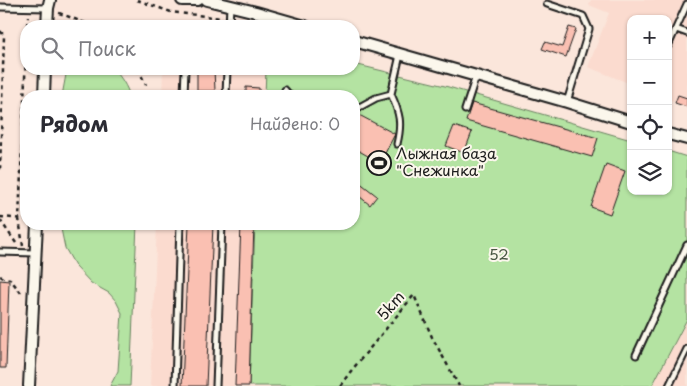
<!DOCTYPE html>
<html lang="ru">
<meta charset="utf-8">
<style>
:root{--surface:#fff;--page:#f7f7f7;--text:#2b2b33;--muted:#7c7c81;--line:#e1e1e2}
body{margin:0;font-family:"Playpen Sans",sans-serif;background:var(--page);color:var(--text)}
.controls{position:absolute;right:15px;top:15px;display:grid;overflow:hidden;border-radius:10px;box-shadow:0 1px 4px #0004}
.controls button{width:45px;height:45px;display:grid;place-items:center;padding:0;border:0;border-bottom:1px solid var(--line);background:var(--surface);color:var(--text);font:25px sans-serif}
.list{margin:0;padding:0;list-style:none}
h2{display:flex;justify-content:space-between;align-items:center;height:65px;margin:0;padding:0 20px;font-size:21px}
h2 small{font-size:16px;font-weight:400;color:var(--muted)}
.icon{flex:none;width:28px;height:28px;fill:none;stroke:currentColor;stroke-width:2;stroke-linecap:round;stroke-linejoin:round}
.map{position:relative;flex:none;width:687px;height:386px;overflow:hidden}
.search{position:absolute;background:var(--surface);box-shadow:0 1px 4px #0004;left:20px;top:20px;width:340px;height:55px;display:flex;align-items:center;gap:12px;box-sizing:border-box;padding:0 18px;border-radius:20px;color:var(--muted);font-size:19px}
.panel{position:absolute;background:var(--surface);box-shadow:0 1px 4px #0004;left:20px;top:90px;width:340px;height:140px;border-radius:20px}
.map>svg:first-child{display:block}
</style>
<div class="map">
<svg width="687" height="386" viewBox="0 0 687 386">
<rect width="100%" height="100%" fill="#fbe6db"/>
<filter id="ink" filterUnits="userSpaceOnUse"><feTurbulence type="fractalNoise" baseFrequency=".02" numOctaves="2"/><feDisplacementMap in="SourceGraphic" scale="10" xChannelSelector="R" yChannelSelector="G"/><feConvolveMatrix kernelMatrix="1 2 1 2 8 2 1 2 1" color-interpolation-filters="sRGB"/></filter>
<g filter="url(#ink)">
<path fill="#fbdbcf" d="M 591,0 L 687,0 L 687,106 L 668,99 L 668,19 L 631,19 L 631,84 L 588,67 L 609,13 L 589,5 Z
M 163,69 L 266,69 L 265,96 L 162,96 Z
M 157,224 L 255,224 L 249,386 L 150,386 Z
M 687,319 L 687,386 L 652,386 Z"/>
<path fill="#b4e3a2" stroke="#68805f" d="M 354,64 L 445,86 L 631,140 L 631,191 L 668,191 L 668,151 L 687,157 L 687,319 L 652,386 L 249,386 L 255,224 L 354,224 L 354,96 L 265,96 L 266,69 L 354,69 Z
M 67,69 L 113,69 C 121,76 127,87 130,96 L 62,96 Z
M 60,224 L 137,224 L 130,386 L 110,386 L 118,371 L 122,313 L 116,301 L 109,293 L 91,283 L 76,267 L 65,248 Z"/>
<path fill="#fac0b2" stroke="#1c1c1c" d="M 569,27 L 576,29 L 566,57 L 542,49 L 545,42 L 562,47 Z
M 197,69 L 214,69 L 215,91 L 197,91 Z
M 246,87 L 259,88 L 259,96 L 246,96 Z
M 678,95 L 687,98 L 687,107 L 675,103 Z
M 472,103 L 598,138 L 592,157 L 466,121 Z
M 359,115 L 395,134 L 380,163 L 354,148 L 354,124 Z
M 454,126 L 472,132 L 464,153 L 446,146 Z
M 606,164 L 625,171 L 610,214 L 591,207 Z
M 354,178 L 377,196 L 370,205 L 354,192 Z
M 189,224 L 213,224 L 206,386 L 182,386 Z
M 241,224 L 254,224 L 249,386 L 235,386 Z
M 0,280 L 9,281 L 6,368 L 0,368 Z"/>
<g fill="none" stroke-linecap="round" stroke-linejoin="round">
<defs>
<path id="lane" d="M 547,4 L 583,16 L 589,29 L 567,102
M 0,7 L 48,8
M 229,26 L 230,6
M 676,29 L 687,33
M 668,46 L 687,4
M 285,90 L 290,96
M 391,94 C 400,114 402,123 397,144
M 184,96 L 185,69
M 226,96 L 227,69
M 354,110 L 376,98 L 391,94 L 400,55
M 465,110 L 476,76
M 0,252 L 35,253
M 636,355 L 687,245
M 175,386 L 180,224
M 216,386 L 222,224
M 669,386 L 687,349"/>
<path id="street" d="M 182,0 L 198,0
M 207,0 L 256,12 L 305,26
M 47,26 L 48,8 L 50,0
M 354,41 L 567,102 L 631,122
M 44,96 L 45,69
M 668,134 L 687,139
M 29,386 L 37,224"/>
</defs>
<use href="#lane" stroke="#1c1c1c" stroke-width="9"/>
<use href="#street" stroke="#1c1c1c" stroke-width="14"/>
<path stroke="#1c1c1c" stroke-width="2.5" stroke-dasharray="4 4" stroke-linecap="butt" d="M 137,0 L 171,12 L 221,18
M 59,13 L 93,26
M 27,26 L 28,16
M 0,31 L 4,35 L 0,171
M 138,69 L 146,85
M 0,217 L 26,219
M 0,220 L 16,243
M 23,246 L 19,219 L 26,55
M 0,276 L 4,278 L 10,279 L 22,294
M 340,386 L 351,371 L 414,295 L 432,337 L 459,386"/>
<use href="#lane" stroke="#fbf7ec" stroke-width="5"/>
<use href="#street" stroke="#fbf7ec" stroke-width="10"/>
</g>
</g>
<defs>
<symbol id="stadium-ring" viewBox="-11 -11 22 22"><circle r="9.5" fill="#fbf7ec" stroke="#1c1c1c" stroke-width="1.5"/><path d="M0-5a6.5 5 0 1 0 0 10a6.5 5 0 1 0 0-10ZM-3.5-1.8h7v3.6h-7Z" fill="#1c1c1c"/></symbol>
</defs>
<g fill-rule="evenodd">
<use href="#stadium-ring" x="365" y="149" width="28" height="28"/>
</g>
<g text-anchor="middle" stroke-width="4" stroke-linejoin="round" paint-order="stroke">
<g font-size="15" fill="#1c1c1c" stroke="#fbf7ec" text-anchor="start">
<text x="396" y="159">Лыжная база<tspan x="396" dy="17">"Снежинка"</tspan></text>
</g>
<g font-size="15" fill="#4a5844" stroke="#fbf7ec">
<text x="499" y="260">52</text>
</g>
<g font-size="15" fill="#1c1c1c" stroke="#fbf7ec">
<text transform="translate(391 306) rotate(-49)" y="5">5km</text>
</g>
</g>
</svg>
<div class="controls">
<button>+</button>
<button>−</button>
<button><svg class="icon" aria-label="locate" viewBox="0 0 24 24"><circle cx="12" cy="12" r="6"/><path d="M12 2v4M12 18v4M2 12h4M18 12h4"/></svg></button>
<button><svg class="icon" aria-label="layers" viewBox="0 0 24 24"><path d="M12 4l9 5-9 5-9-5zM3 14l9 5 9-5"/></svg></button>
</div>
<div class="search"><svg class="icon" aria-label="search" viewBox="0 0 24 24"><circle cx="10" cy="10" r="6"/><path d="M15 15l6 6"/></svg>Поиск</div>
<section class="panel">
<h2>Рядом<small>Найдено: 0</small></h2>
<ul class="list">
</ul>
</section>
</div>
